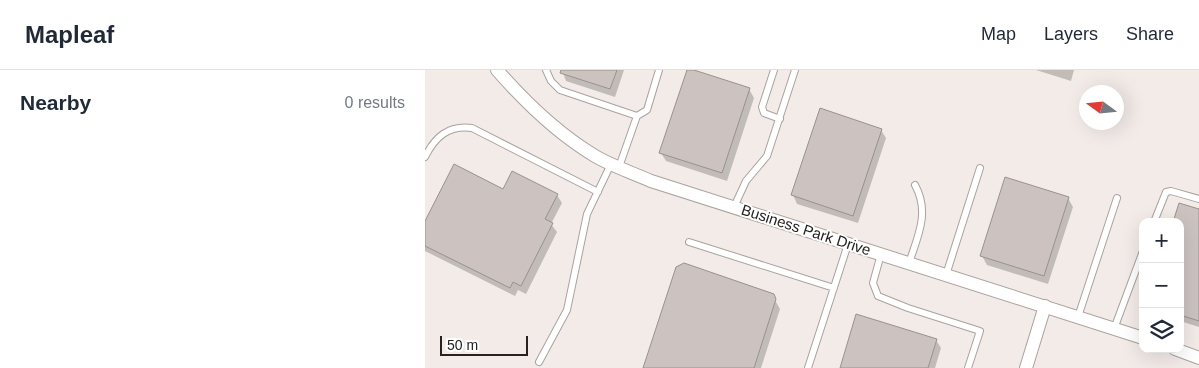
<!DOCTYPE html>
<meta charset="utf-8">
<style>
:root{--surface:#fff;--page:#f6f6f7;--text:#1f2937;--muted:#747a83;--line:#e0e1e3}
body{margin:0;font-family:Arial,sans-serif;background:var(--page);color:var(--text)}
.controls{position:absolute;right:15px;bottom:15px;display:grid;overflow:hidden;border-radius:10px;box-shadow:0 5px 20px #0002}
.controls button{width:45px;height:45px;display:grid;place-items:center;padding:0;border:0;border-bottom:1px solid var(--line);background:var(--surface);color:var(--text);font:25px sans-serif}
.compass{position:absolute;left:654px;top:15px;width:45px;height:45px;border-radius:50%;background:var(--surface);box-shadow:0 5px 20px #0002;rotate:285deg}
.scale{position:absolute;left:15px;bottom:12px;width:88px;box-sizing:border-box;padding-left:5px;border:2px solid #252221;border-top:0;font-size:14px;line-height:18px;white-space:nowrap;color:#252221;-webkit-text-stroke:4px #fff;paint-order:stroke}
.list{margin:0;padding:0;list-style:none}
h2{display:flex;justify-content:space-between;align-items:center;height:65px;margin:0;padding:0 20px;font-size:21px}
h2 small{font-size:16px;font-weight:400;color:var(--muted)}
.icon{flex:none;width:28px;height:28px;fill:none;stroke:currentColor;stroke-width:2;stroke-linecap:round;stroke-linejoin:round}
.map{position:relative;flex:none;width:774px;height:298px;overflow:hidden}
header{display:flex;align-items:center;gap:30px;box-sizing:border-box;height:70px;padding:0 25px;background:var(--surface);border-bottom:1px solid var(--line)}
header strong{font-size:24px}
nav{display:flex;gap:28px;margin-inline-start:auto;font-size:18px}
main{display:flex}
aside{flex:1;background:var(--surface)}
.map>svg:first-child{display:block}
</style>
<header>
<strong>Mapleaf</strong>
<nav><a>Map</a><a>Layers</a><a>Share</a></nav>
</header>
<main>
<aside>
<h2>Nearby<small>0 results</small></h2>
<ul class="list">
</ul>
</aside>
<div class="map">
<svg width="774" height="298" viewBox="0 0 774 298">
<rect width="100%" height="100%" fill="#f3ebe8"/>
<path fill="#0003" d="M 137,0 L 199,0 L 190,27 L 141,11 Z
M 263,0 L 324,19 L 329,28 L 302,111 L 241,91 L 236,83 Z
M 611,0 L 649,0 L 646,11 Z
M 456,60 L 461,68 L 433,153 L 372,134 L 368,125 Z
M 79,120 L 132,125 L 137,133 L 126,154 L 132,162 L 101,224 L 93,220 L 90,226 L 0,181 L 0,153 Z
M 643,128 L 648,137 L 623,214 L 562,195 L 557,186 Z
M 774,140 L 774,257 L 755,251 L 755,152 Z
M 259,194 L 346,223 L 355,239 L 336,298 L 219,298 L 253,196 Z
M 511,270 L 516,278 L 510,298 L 416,298 Z"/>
<path fill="#ccc3c1" stroke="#99918f" d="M 136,0 L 192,0 L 185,19 L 135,3 Z
M 262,0 L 269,0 L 325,18 L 297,103 L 234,83 Z
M 395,38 L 457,59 L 428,146 L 366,125 Z
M 29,94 L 78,119 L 87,101 L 133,124 L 120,149 L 128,153 L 96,216 L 88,212 L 85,218 L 0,176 L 0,151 Z
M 580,107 L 644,127 L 619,206 L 555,186 Z
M 754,133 L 774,139 L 774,251 L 755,245 L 755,152 L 748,152 Z
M 259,193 L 349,224 L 351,229 L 329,298 L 218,298 L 251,197 Z
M 431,244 L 512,269 L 503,298 L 415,298 Z"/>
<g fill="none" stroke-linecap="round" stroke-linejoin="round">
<defs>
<path id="service" d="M 121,0 L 126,11 L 135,20 L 212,46 L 194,97
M 349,0 L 337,37 L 339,43 L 355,49
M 212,46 L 222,40 L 234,0
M 0,87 C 10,67 23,55 47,58 L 173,122
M 309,137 L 321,111 L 342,86 L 370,0
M 729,152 L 741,122 L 746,121 L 774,129
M 264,172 L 409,218
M 456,184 L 448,213 L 453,226 L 483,238 L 555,261 L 543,298
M 484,193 C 493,166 505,142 490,115
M 521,205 L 555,98
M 653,247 L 692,128
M 689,259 L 718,181
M 114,292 L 142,240 L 162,144 L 186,94
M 383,298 L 423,174"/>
<path id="minor" d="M 72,0 C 100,32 133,64 170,86 C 187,96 208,103 226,111 L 718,268
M 750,279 L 774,288
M 601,298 L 620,236"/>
</defs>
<use href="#service" stroke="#aaa29f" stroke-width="8"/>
<use href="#minor" stroke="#aaa29f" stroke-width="14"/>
<use href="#service" stroke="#fff" stroke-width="6"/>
<use href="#minor" stroke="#fff" stroke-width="12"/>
</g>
<g text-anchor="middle" stroke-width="4" stroke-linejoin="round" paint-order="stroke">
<g font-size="15" fill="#252221" stroke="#fff">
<text transform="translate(381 160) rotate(18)" y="5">Business Park Drive</text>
</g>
</g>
</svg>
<div class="controls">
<button>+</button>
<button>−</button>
<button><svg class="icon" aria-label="layers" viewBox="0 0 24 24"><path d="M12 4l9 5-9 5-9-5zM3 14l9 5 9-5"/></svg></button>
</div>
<svg class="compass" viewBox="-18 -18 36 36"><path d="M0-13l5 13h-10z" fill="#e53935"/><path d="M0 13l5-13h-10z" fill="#747a83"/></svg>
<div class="scale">50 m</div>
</div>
</main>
